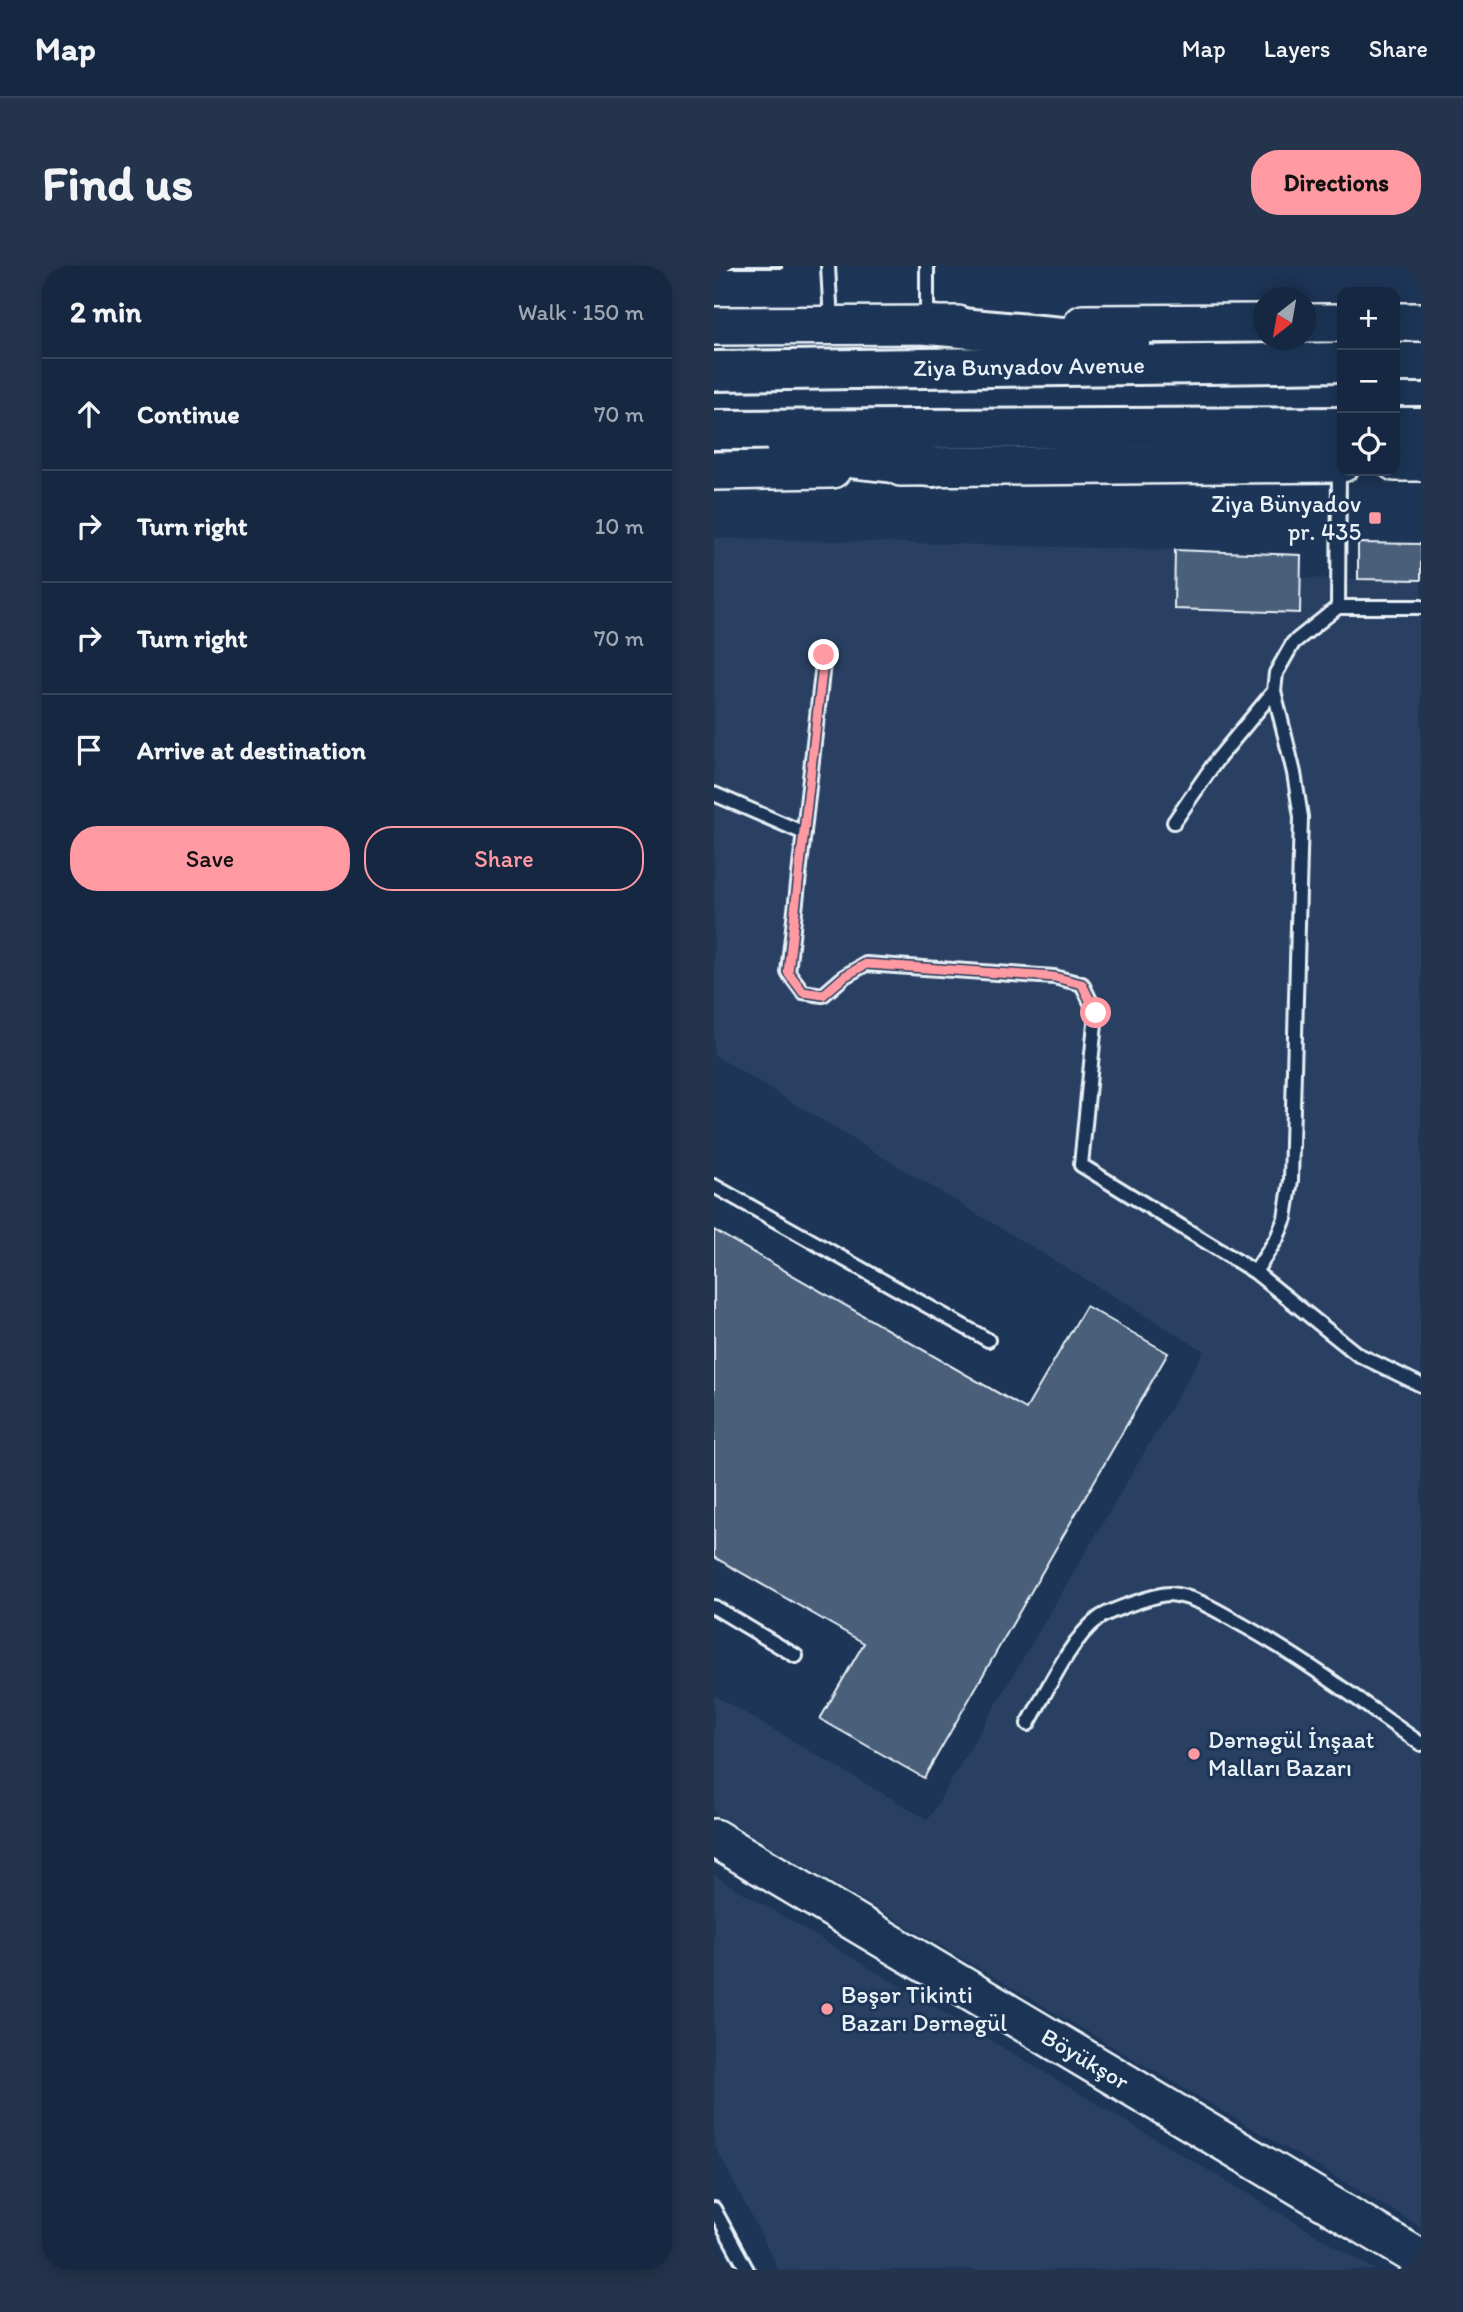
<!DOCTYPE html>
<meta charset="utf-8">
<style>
:root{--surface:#162841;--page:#23344c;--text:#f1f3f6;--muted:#9ea6b1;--line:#35445a;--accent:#ff9aa2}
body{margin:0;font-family:Itim,sans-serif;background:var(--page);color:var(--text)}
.controls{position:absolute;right:21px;top:21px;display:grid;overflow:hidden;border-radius:14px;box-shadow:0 4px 18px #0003}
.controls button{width:63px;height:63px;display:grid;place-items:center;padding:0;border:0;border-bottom:2px solid var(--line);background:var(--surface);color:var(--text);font:35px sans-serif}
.compass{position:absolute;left:539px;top:21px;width:63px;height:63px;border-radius:50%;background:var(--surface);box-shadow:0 4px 18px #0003;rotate:211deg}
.stop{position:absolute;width:21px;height:21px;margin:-16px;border:5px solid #ff9aa2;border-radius:50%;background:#fff}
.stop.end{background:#ff9aa2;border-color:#fff;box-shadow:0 2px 7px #0008}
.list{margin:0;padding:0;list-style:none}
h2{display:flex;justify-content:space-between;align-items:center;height:91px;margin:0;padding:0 28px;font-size:30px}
h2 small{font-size:23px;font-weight:400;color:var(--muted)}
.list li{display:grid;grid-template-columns:46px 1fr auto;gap:21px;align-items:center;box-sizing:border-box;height:112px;padding:0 28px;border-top:2px solid var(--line)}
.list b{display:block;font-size:26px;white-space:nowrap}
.list em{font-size:23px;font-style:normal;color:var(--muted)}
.actions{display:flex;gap:14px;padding:21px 28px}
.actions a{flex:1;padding:16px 0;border:2px solid var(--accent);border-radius:28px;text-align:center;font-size:24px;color:var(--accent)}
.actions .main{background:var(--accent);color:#111}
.icon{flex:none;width:38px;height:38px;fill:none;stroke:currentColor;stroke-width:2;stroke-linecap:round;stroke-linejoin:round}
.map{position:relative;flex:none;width:707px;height:2004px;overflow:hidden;border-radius:28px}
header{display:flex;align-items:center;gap:42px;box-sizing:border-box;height:98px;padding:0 35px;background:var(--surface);border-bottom:2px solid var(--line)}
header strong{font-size:33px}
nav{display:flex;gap:38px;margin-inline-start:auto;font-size:24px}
.intro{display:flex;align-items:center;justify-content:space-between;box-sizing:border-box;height:168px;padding:0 42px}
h1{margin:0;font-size:49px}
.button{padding:18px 32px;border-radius:28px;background:var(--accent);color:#111;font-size:24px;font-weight:700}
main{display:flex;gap:42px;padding:0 42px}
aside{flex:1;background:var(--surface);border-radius:28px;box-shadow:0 4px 18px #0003}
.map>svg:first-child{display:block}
</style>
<header>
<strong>Map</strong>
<nav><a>Map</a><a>Layers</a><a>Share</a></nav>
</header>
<div class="intro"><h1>Find us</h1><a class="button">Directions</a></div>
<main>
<aside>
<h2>2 min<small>Walk · 150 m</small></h2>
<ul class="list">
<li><svg class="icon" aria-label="ahead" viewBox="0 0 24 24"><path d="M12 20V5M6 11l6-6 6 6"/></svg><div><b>Continue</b></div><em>70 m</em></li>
<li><svg class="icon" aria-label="right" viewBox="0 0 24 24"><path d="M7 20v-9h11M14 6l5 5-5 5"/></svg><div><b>Turn right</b></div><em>10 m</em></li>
<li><svg class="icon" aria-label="right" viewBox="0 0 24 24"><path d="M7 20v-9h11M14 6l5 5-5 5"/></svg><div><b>Turn right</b></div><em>70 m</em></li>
<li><svg class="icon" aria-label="arrive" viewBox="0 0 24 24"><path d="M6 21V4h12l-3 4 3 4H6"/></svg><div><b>Arrive at destination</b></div></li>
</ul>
<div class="actions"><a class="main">Save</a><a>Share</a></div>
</aside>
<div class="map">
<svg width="707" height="2004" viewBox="0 0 707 2004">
<rect width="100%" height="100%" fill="#1d3557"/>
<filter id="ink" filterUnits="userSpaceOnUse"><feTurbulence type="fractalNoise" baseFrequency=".0143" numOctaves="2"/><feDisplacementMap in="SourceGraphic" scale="14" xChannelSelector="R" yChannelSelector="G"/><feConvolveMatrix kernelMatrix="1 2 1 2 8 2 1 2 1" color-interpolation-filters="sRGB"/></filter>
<g filter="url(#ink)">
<path fill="#2a4162" d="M 0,272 L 461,284 L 460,343 L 585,347 L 587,312 L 707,314 L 707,1961 L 0,1547 L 0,1429 L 214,1554 L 490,1085 L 0,789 Z
M 0,1609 L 661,2004 L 65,2004 L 0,1878 Z"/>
<path fill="#495e7a" stroke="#e8f1f8" stroke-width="2" d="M 0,0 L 68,0 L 68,2 L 0,2 Z
M 644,277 L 707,278 L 707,314 L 644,313 Z
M 461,284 L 587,289 L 586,347 L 460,343 Z
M 0,964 L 312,1143 L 372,1040 L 454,1087 L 210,1512 L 106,1453 L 150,1377 L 0,1291 Z"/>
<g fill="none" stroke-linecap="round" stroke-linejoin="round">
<defs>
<path id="lane" d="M 114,0 L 117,56
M 213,0 L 213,56
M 624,341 L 625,201
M 110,389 L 74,706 L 89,726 L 109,729 L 131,710 L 152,698 L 340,711 L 368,718 L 382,747 L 367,899 L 541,1006 L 643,1088 L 707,1119
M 0,528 L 90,567
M 460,556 L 502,495 L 560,425
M 0,920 L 274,1074
M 541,1006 L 563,972 L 571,952 L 577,914 L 587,551 L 580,507 L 560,425 L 562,407 L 579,377 L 624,341 L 707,341
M 0,1341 L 82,1390
M 314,1458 C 332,1427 356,1373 385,1352 C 397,1344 442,1328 456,1328 C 480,1330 504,1345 525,1357 C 589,1392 647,1436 707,1478
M 0,1943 L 33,2004"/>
<g id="secondary">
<path d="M 681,56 L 707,56"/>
<path d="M 592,57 L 628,57"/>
<path d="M 369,58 L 550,57"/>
<path d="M 0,60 L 244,59"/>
<path d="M 681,196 L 707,196"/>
<path d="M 187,201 L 628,197"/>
<path d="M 0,205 L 118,203"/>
<path id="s1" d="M 0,1572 L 707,1993"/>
</g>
<g id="primary">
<path d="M 214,59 L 416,77"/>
<path d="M 681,96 L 707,96"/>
<path id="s2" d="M 0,105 L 628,96"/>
<path d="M 681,161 L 707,161"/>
<path d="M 0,164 L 628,161"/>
<path d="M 72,185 L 219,201"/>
</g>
</defs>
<use href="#lane" stroke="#e8f1f8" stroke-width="18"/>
<use href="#secondary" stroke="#e8f1f8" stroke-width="42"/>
<use href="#primary" stroke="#e8f1f8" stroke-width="44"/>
<use href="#lane" stroke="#1d3557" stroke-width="12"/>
<use href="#secondary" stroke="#1d3557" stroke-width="37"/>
<use href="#primary" stroke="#1d3557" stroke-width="38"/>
</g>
</g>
<g fill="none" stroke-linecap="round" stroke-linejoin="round" filter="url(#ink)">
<path stroke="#ff9aa2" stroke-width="9" d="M 110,389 L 74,706 L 89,726 L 109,729 L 131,710 L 152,698 L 340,711 L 368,718 L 382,747"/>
</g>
<g fill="#ff9aa2" stroke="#1d3557" stroke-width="2.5">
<rect x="654" y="245" width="14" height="14" rx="3.5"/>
<circle cx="480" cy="1488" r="7"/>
<circle cx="113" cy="1743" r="7"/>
</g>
<g text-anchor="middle" stroke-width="6" stroke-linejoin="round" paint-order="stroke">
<g font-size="24" fill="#e8f1f8" stroke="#1d3557">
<text dy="8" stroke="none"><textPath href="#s2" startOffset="315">Ziya Bunyadov Avenue</textPath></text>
<text dy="8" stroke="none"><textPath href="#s1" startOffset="432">Böyükşor</textPath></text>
</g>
<g font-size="24" fill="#e8f1f8" stroke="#1d3557" text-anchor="start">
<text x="647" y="246" text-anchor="end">Ziya Bünyadov<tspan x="647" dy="28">pr. 435</tspan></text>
<text x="494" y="1482">Dərnəgül İnşaat<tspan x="494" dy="28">Malları Bazarı</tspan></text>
<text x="127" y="1737">Bəşər Tikinti<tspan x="127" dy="28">Bazarı Dərnəgül</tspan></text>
</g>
</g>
</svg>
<div class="controls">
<button>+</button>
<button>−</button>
<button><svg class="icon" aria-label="locate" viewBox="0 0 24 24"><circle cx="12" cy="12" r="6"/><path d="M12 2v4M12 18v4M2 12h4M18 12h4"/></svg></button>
</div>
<svg class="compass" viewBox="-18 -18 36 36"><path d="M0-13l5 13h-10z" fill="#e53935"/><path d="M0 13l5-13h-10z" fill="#9ea6b1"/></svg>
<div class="stop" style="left:382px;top:747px"></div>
<div class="stop end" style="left:110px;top:389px"></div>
</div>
</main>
